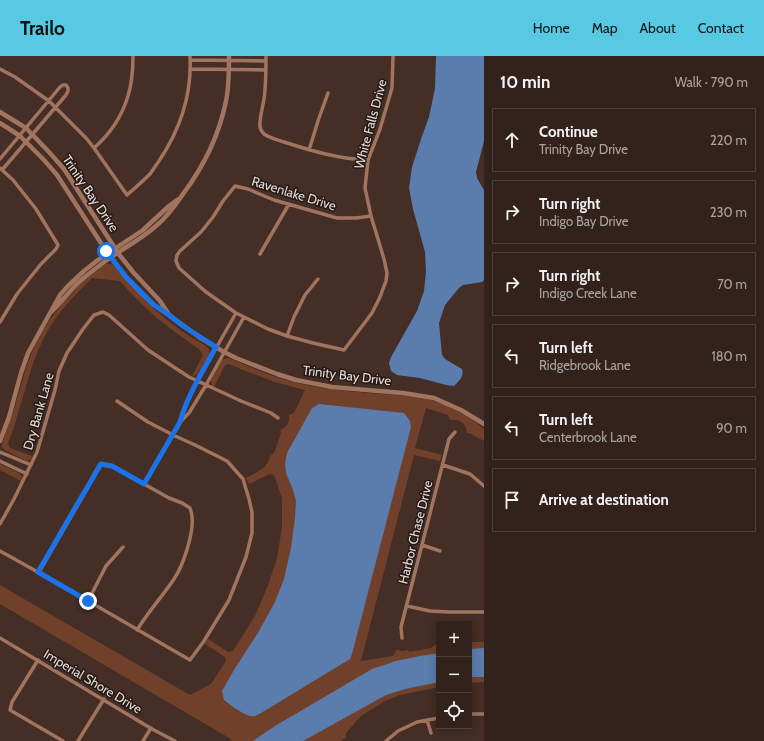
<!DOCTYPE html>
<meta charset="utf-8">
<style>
:root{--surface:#33221c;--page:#3e2f29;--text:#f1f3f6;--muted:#a9a4a3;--line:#4e3f3b;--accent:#57c9e2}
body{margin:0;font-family:Cabin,sans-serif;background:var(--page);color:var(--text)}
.controls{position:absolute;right:12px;bottom:12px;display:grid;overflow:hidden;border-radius:0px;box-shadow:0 2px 10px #0003}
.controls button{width:36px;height:36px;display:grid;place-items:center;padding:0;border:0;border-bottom:1px solid var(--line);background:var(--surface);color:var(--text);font:20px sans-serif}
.stop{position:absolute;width:12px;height:12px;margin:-9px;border:3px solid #1a73e8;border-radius:50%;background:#fff}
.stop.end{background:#1a73e8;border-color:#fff;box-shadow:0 1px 4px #0008}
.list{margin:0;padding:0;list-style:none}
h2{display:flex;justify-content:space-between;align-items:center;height:52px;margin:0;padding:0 16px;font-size:17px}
h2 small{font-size:13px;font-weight:400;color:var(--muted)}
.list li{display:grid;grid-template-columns:26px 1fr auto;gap:12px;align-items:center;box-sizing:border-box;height:64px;margin:0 8px 8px;padding:0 8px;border:1px solid var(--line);border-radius:0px}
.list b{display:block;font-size:15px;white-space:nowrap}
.list p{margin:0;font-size:13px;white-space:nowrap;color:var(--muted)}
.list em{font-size:13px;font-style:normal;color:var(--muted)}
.icon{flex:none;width:22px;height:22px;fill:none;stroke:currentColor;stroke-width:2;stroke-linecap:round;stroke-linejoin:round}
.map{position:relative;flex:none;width:484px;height:685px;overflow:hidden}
header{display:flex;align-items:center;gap:24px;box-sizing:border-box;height:56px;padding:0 20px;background:var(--accent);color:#111}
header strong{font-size:19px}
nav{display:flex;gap:22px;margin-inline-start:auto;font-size:14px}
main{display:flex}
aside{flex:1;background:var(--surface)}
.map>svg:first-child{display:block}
</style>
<header>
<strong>Trailo</strong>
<nav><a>Home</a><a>Map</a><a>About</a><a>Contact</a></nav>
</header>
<main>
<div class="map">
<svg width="484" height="685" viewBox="0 0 484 685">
<rect width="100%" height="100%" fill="#442e25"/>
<path fill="#71402b" d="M 106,208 L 110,208 L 113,209 C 139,241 169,270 206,290 C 209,293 210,295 209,299 L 197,319 L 192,320 L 203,299 C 200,292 191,288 185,283 C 161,267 139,247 120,225 L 92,222 C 76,238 60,254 48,274 C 32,302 26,333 16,364 C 14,372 11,380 8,387 L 10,392 L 32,400 L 31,403 L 27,405 L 6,395 L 2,391 L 2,388 L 14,353 L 26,312 L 32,296 L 41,278 L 51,262 L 63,247 L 80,228 L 103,210 Z
M 226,302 L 229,302 C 262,317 295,329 330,333 C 362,338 394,337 425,343 C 445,346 468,360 484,373 L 484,385 L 469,377 L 467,377 C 466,367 460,363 450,364 L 448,359 L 426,352 L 415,392 L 442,399 L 440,405 L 414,399 L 361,605 L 393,600 L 396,594 L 403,595 L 408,594 L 409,596 L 431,592 L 435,589 L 439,588 L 439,631 L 400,639 L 387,644 L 361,660 L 346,677 L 346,682 L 343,683 L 341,685 L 230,685 L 231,683 L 0,548 L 0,529 L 190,639 L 211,628 L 226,605 L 225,601 L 205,588 L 208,583 L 228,596 L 233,595 L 256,558 L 268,529 L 277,502 L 282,471 L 282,442 L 274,419 L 270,418 L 249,428 L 246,422 C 256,416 268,413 270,400 L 274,397 L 281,377 L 280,374 C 287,371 290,367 289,359 L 294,357 L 305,334 L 275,326 L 248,316 L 229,308 L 225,309 L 214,331 C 211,329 211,327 211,324 L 221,305 Z
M 0,408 L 19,417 L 22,421 L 21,425 L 0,414 Z
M 469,586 L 484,586 L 484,626 L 469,627 Z"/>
<path fill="#5b7dad" d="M 436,0 L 484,0 L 484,85 L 476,116 L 477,122 L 484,134 L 484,224 L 482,226 L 463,229 L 459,232 L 445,249 L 439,267 L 442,299 L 445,303 L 462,313 C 464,321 460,324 454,330 L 446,329 L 420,322 L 397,319 L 391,315 L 389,307 L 391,301 L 417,255 L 424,235 L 426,216 L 425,196 L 413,153 L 409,132 L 412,111 L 421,83 L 429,61 L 435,32 Z
M 319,348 L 404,357 L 410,365 L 411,371 L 352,598 L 350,603 L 261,657 C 259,658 257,659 255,660 C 246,662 231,649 224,644 L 222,635 L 234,614 L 259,575 L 275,546 L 284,523 L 291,492 L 295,462 L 296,445 L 293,434 L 286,417 L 285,408 L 287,397 L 312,352 Z
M 484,592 L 484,621 L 469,621 L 469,593 Z
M 439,597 L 439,626 L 405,633 L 386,639 L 303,685 L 253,685 L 275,670 L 372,613 L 396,605 L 420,600 Z"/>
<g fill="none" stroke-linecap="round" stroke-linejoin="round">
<path stroke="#a17460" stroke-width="3.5" d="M 266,0 C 266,14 266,29 264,43 C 263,50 259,65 260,70 C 260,74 262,76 264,78 C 270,82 278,84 284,86 C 312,95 339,103 368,104
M 190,4 L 266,5
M 0,13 L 15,21 L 49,45 L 86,82 L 94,92 L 127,139 C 135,132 143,125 150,118 C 153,114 156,109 159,105 C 180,74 192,38 190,0
M 191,13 L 266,14
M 94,92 C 110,78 122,60 128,40 C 132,27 133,13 133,0
M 309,94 L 319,62 L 328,37
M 0,103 L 60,31 L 63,29 L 66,29 L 68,32 L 68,35 L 66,39 L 2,114
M 0,112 L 13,124 L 36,153 L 58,189 L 56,193 L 41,208 L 17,238 L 0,266
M 260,198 L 289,148
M 318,223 L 305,239 L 294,261 L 287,280 L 313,287 L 344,294 L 372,257 L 380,241 L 386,225 L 387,217 L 384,203 L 371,160 L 365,132 L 368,104 L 380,73 L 392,32 L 393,0
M 287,280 L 268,273 L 236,257 L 206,236 L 179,212 L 176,205 L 177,199 L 180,195 L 201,176 L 213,161 L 223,145 L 235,130 L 248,133 L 274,144 L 337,162 L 356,162 L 371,160
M 180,365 L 183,355 L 198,324 L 236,257
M 0,396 L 31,409
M 0,405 L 27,418
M 443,409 L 470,418 L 484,430
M 144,428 L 180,366 L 189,357 L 206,329 L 244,261
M 0,468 L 14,443 L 37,396 L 55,334 L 59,315 L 67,297 L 83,273 L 94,259 L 103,256 L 109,259 L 148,294 L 189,321 L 241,345 L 271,357 L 278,362
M 422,489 L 440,495
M 0,495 C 64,530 127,568 190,604 L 204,585 L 229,544 L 246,501 L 252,477 L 252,456 L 249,443 L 243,423 L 227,405 L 195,389 L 173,379 L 148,366 L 117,345
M 39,516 L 87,433 L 96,415 L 101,409 L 112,410 L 169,442 L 182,447 L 190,452 C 191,455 192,458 192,461 C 194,477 183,510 174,523 C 162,541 148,556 137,574
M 88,545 L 106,510 L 123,491
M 407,550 L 430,555 L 449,556 L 484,556
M 0,582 L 152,673 L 175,685
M 402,582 L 401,571 L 449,383 L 455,376
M 38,604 L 12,646 L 10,654 L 63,685
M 469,658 L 484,658
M 427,664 L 431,677
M 78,685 L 104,643
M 143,685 L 151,672
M 386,685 L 398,675 L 417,666 L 439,662"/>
<path stroke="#a17460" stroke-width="4.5" d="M 0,56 L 26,72 L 49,96 L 64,113 L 118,197 L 133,216 L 160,245 L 168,257
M 0,67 L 20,80 L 44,104 L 57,119 L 108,198 L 126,221 L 139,235 L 154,249 L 169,259 L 199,281 L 224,296 L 236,302 L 277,318 L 296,324 L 332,331 L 403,337 L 434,342 L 461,354 L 484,368
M 51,256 C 60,248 67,238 76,229 C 83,222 91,216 99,210 C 117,195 138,186 156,170 C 167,161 175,150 183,138 C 204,110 219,80 226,45 C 229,31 229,15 229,0
M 0,385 L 9,361 L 21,317 L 28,297 L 60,239 L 68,230 L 84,215 L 98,204 L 143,174 L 169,150 L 177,144"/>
</g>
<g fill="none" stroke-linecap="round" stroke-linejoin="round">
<path stroke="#1a73e8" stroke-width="5" d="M 88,545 L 38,516 C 54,489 69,462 85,435 C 91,426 95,417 101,408 L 112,410 L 144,428 L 180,366 C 187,340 203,315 216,291 L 183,270 L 169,259 L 154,249 L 126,221 L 106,195"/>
</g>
<g text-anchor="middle" stroke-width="3" stroke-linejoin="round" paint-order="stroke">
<g font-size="13" fill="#e8dad4" stroke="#231915">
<text transform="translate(370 68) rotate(-75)" y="5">White Falls Drive</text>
<text transform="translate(91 137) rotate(56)" y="5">Trinity Bay Drive</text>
<text transform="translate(294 137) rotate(17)" y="5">Ravenlake Drive</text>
<text transform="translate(347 319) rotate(7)" y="5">Trinity Bay Drive</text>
<text transform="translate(38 355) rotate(-74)" y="5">Dry Bank Lane</text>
<text transform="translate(415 476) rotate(-76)" y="5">Harbor Chase Drive</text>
<text transform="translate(93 625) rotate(31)" y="5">Imperial Shore Drive</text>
</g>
</g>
</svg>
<div class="controls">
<button>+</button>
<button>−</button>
<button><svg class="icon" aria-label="locate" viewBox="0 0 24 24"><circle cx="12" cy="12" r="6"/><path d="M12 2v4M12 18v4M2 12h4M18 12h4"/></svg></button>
</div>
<div class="stop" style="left:106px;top:195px"></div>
<div class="stop end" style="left:88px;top:545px"></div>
</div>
<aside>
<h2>10 min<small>Walk · 790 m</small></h2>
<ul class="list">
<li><svg class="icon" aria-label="ahead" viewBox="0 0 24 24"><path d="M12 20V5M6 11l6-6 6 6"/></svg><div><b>Continue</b><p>Trinity Bay Drive</p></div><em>220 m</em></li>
<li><svg class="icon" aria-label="right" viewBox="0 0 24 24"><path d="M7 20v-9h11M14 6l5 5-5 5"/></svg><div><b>Turn right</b><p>Indigo Bay Drive</p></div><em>230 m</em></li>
<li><svg class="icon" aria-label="right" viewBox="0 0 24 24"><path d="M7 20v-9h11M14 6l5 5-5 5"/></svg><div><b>Turn right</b><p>Indigo Creek Lane</p></div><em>70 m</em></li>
<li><svg class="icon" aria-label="left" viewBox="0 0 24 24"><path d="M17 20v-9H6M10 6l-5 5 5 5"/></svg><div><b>Turn left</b><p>Ridgebrook Lane</p></div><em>180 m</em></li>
<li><svg class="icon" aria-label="left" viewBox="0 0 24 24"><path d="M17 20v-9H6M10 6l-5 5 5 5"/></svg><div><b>Turn left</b><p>Centerbrook Lane</p></div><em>90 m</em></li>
<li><svg class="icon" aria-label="arrive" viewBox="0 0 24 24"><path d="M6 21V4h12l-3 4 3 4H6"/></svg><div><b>Arrive at destination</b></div></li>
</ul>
</aside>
</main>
